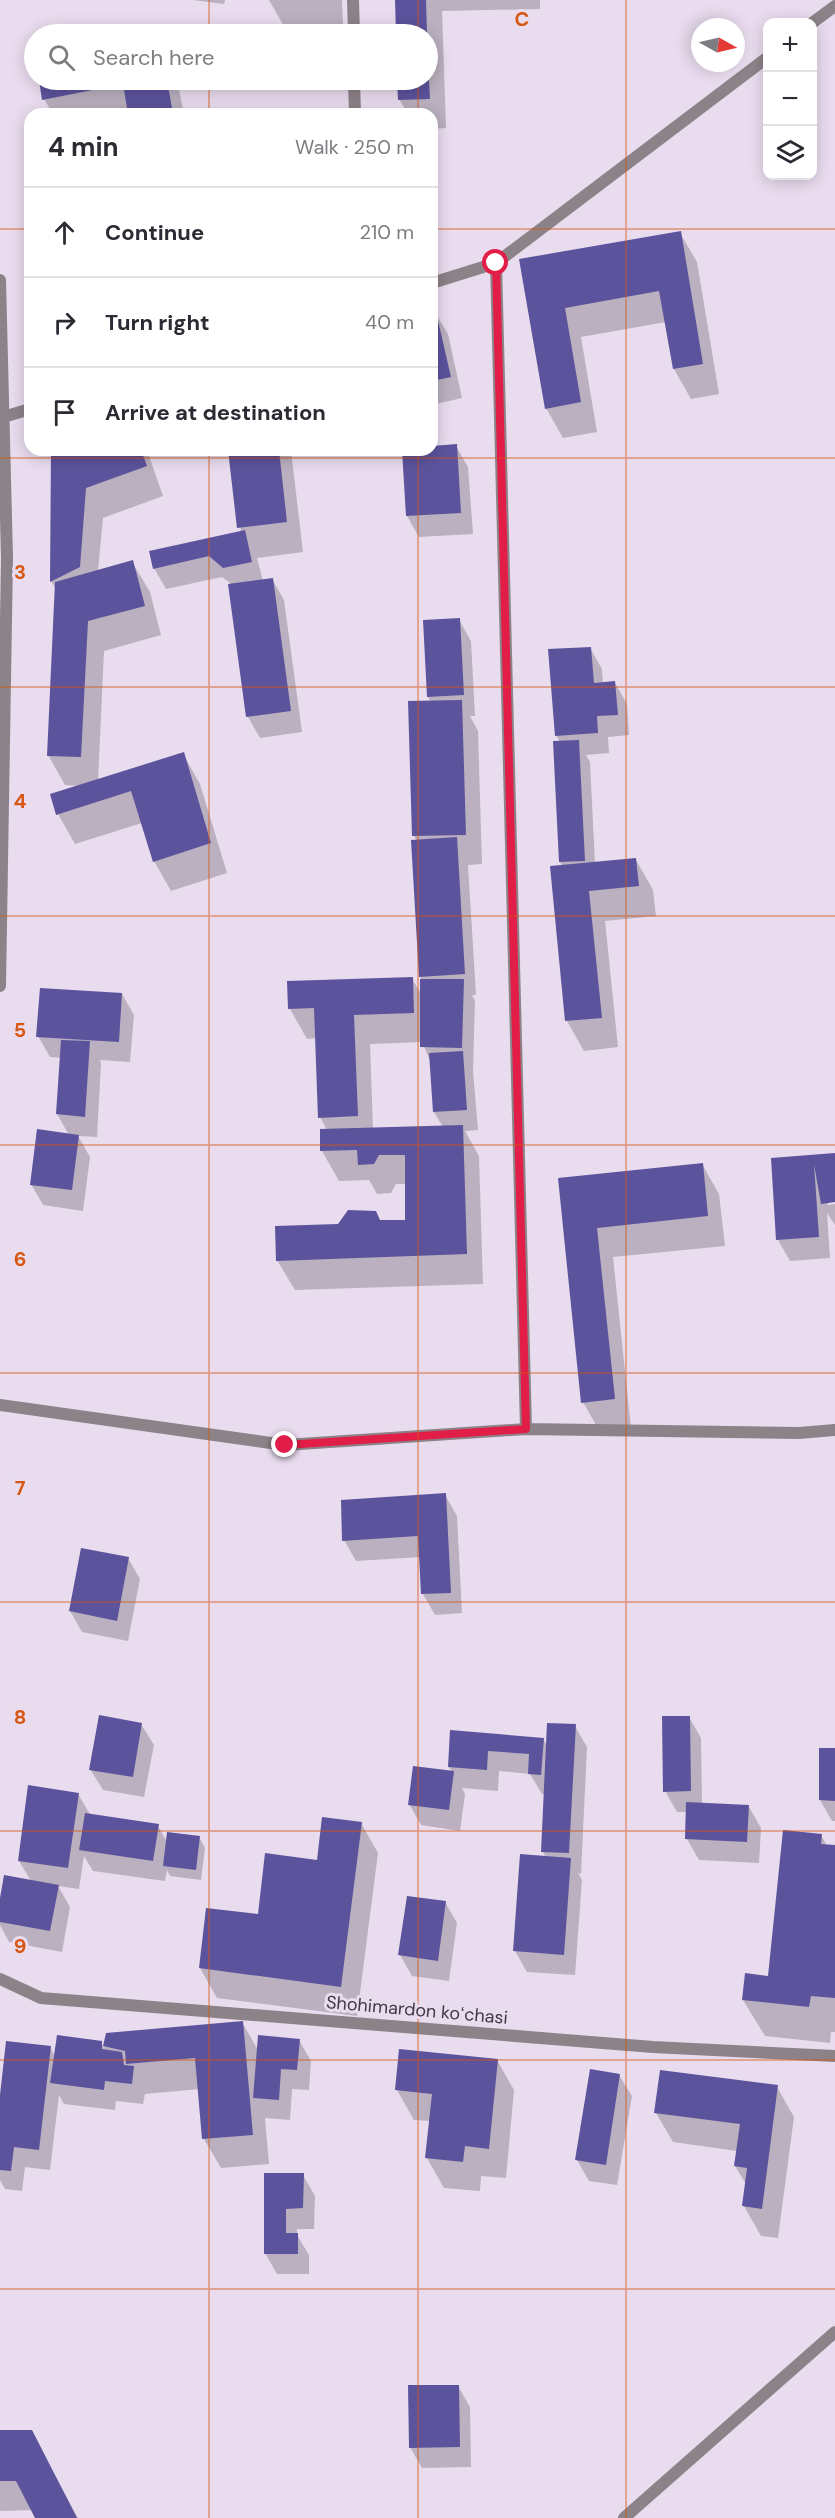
<!DOCTYPE html>
<meta charset="utf-8">
<style>
:root{--surface:#fff;--page:#f2f2f3;--text:#2b2b33;--muted:#7c7c81;--line:#e1e1e2}
body{margin:0;font-family:"DM Sans",sans-serif;background:var(--page);color:var(--text)}
.controls{position:absolute;right:18px;top:18px;display:grid;overflow:hidden;border-radius:12px;box-shadow:0 3px 15px #0003}
.controls button{width:54px;height:54px;display:grid;place-items:center;padding:0;border:0;border-bottom:2px solid var(--line);background:var(--surface);color:var(--text);font:30px sans-serif}
.compass{position:absolute;left:691px;top:18px;width:54px;height:54px;border-radius:50%;background:var(--surface);box-shadow:0 3px 15px #0003;rotate:98deg}
.stop{position:absolute;width:18px;height:18px;margin:-14px;border:4px solid #e11d48;border-radius:50%;background:#fff}
.stop.end{background:#e11d48;border-color:#fff;box-shadow:0 2px 6px #0008}
.list{margin:0;padding:0;list-style:none}
h2{display:flex;justify-content:space-between;align-items:center;height:78px;margin:0;padding:0 24px;font-size:26px}
h2 small{font-size:20px;font-weight:400;color:var(--muted)}
.list li{display:grid;grid-template-columns:39px 1fr auto;gap:18px;align-items:center;box-sizing:border-box;height:90px;padding:0 24px;border-top:2px solid var(--line)}
.list b{display:block;font-size:22px;white-space:nowrap}
.list em{font-size:20px;font-style:normal;color:var(--muted)}
.icon{flex:none;width:33px;height:33px;fill:none;stroke:currentColor;stroke-width:2;stroke-linecap:round;stroke-linejoin:round}
.map{position:relative;flex:none;width:835px;height:2518px;overflow:hidden}
.search{position:absolute;background:var(--surface);box-shadow:0 3px 15px #0003;left:24px;top:24px;width:414px;height:66px;display:flex;align-items:center;gap:15px;box-sizing:border-box;padding:0 21px;border-radius:33px;color:var(--muted);font-size:22px}
.panel{position:absolute;background:var(--surface);box-shadow:0 3px 15px #0003;left:24px;top:108px;width:414px;height:348px;border-radius:18px}
.map>svg:first-child{display:block}
</style>
<div class="map">
<svg width="835" height="2518" viewBox="0 0 835 2518">
<rect width="100%" height="100%" fill="#e9dcef"/>
<path fill="#0003" fill-rule="evenodd" d="M 193,0 L 225,0 L 224,4 Z
M 269,0 L 342,0 L 343,24 L 285,28 Z
M 396,0 L 540,0 L 540,9 L 442,11 L 446,128 L 432,129 L 432,114 L 408,114 L 399,99 L 399,80 L 428,80 L 428,34 L 397,34 Z
M 40,80 L 177,80 L 184,114 L 53,114 L 44,99 Z
M 680,233 L 697,262 L 719,394 L 691,399 L 674,369 L 666,322 L 581,337 L 597,432 L 563,438 L 546,408 L 520,260 Z
M 432,314 L 436,314 L 448,334 L 462,398 L 432,405 Z
M 456,446 L 468,467 L 473,534 L 419,537 L 407,516 L 403,450 L 432,450 L 432,447 Z
M 52,450 L 147,450 L 163,496 L 103,518 L 98,571 L 132,562 L 150,592 L 161,635 L 104,651 L 98,781 L 183,754 L 200,784 L 227,873 L 171,891 L 154,861 L 142,823 L 75,844 L 58,814 L 81,786 L 65,785 L 48,755 L 56,589 L 51,581 Z
M 230,450 L 291,450 L 303,552 L 257,558 L 263,581 L 272,579 L 284,600 L 302,732 L 260,738 L 248,717 L 230,583 L 222,577 L 166,589 L 154,568 L 241,532 Z
M 459,620 L 471,641 L 475,716 L 470,716 L 478,731 L 482,864 L 468,865 L 476,995 L 472,995 L 475,1001 L 473,1071 L 478,1130 L 465,1131 L 479,1156 L 483,1284 L 295,1290 L 277,1260 L 381,1222 L 407,1222 L 407,1184 L 396,1184 L 391,1193 L 377,1194 L 369,1180 L 339,1181 L 322,1151 L 321,1131 L 327,1130 L 320,1117 L 317,1038 L 307,1039 L 290,1009 L 289,983 L 412,979 L 422,995 L 412,841 L 417,841 L 414,836 L 431,702 L 428,697 ZM 422,1042 L 431,1063 L 434,1112 L 443,1127 L 373,1129 L 370,1044 Z
M 590,648 L 602,669 L 603,684 L 615,683 L 627,704 L 629,735 L 608,737 L 609,753 L 586,755 L 590,762 L 595,864 L 636,860 L 653,890 L 656,916 L 605,921 L 618,1047 L 584,1051 L 567,1021 L 563,867 L 560,862 L 554,742 L 560,742 L 556,735 Z
M 122,994 L 134,1015 L 130,1062 L 100,1060 L 101,1064 L 97,1137 L 78,1136 L 90,1157 L 83,1211 L 43,1205 L 31,1184 L 69,1135 L 57,1114 L 62,1058 L 50,1057 L 38,1036 Z
M 835,1155 L 835,1201 L 828,1202 L 828,1205 L 835,1204 L 835,1225 L 827,1213 L 830,1258 L 790,1261 L 778,1240 L 772,1160 Z
M 702,1164 L 719,1194 L 725,1246 L 613,1257 L 631,1428 L 600,1432 L 583,1402 L 559,1179 Z
M 445,1495 L 457,1516 L 462,1613 L 435,1615 L 423,1594 L 421,1557 L 356,1561 L 344,1540 Z
M 128,1558 L 140,1579 L 128,1641 L 82,1632 L 70,1611 Z
M 689,1717 L 701,1738 L 702,1804 L 749,1807 L 761,1828 L 759,1863 L 699,1860 L 687,1839 L 688,1812 L 677,1812 L 665,1791 Z
M 141,1724 L 154,1745 L 144,1797 L 103,1790 L 90,1769 Z
M 575,1726 L 587,1747 L 581,1874 L 578,1873 L 582,1880 L 575,1975 L 527,1972 L 515,1951 L 546,1858 L 543,1852 L 545,1795 L 542,1794 L 530,1774 L 499,1771 L 498,1791 L 462,1788 L 465,1794 L 460,1831 L 421,1825 L 409,1804 L 453,1773 L 449,1767 L 452,1732 L 543,1739 L 548,1747 Z
M 835,1750 L 835,1821 L 832,1821 L 820,1800 Z
M 78,1794 L 91,1816 L 158,1826 L 167,1842 L 199,1837 L 205,1848 L 201,1880 L 170,1876 L 167,1870 L 165,1881 L 93,1871 L 84,1856 L 79,1889 L 58,1886 L 70,1907 L 62,1952 L 9,1942 L 0,1925 L 0,1906 L 31,1881 L 19,1861 Z
M 361,1823 L 378,1853 L 357,2016 L 217,1998 L 200,1968 Z
M 821,1835 L 827,1846 L 835,1847 L 835,2032 L 831,2032 L 830,2043 L 765,2036 L 743,2000 L 769,1978 Z
M 445,1902 L 457,1923 L 449,1981 L 412,1976 L 400,1955 Z
M 242,2022 L 258,2050 L 299,2040 L 311,2061 L 309,2090 L 292,2089 L 290,2120 L 265,2118 L 269,2164 L 221,2168 L 204,2139 L 200,2089 L 145,2094 L 143,2104 L 116,2101 L 115,2110 L 64,2104 L 59,2095 L 50,2170 L 25,2167 L 22,2191 L 5,2189 L 0,2180 L 0,2108 L 50,2047 L 55,2057 L 101,2042 L 104,2048 L 108,2034 Z
M 497,2060 L 514,2090 L 506,2178 L 481,2176 L 480,2191 L 444,2188 L 427,2158 L 431,2121 L 414,2120 L 397,2090 Z
M 619,2075 L 632,2096 L 617,2185 L 589,2181 L 577,2160 Z
M 777,2087 L 794,2117 L 778,2238 L 761,2236 L 744,2206 L 746,2184 L 735,2166 L 737,2151 L 673,2142 L 656,2113 Z
M 266,2174 L 303,2175 L 315,2196 L 314,2229 L 297,2229 L 297,2235 L 309,2255 L 309,2274 L 277,2274 L 265,2253 Z
M 458,2386 L 470,2407 L 471,2467 L 422,2468 L 410,2447 Z
M 0,2431 L 31,2431 L 78,2518 L 37,2518 L 33,2510 L 0,2511 Z"/>
<path fill="#5c539d" d="M 395,0 L 426,0 L 427,34 L 396,34 Z
M 39,80 L 167,80 L 173,114 L 128,114 L 123,84 L 42,100 Z
M 397,80 L 429,80 L 430,99 L 398,100 Z
M 681,231 L 703,364 L 673,369 L 659,291 L 565,308 L 581,402 L 545,409 L 519,259 Z
M 436,312 L 451,377 L 432,381 L 432,313 Z
M 457,444 L 461,513 L 406,516 L 402,450 L 432,450 L 432,446 Z
M 51,450 L 141,450 L 147,466 L 86,488 L 80,567 L 50,582 Z
M 228,450 L 279,450 L 287,522 L 237,528 Z
M 245,530 L 252,562 L 223,568 L 209,556 L 153,569 L 149,551 Z
M 133,560 L 145,606 L 88,621 L 81,757 L 47,756 L 55,582 Z
M 273,578 L 291,711 L 246,717 L 228,584 Z
M 460,618 L 464,695 L 427,697 L 423,620 Z
M 591,647 L 594,683 L 615,681 L 618,715 L 597,716 L 598,733 L 555,736 L 548,649 Z
M 462,700 L 466,835 L 412,836 L 408,701 Z
M 579,740 L 585,861 L 559,862 L 553,741 Z
M 184,752 L 211,843 L 153,862 L 131,791 L 56,815 L 50,794 Z
M 457,837 L 465,974 L 419,977 L 411,840 Z
M 636,858 L 639,886 L 589,891 L 602,1018 L 565,1021 L 550,866 Z
M 413,977 L 414,1013 L 354,1015 L 358,1116 L 318,1118 L 314,1008 L 288,1009 L 287,981 Z
M 420,979 L 464,979 L 462,1048 L 420,1047 Z
M 40,988 L 122,993 L 119,1042 L 36,1037 Z
M 61,1040 L 90,1041 L 85,1117 L 56,1114 Z
M 463,1051 L 467,1110 L 433,1112 L 429,1053 Z
M 463,1125 L 467,1254 L 276,1261 L 275,1226 L 338,1224 L 348,1210 L 376,1211 L 380,1220 L 405,1220 L 405,1155 L 379,1155 L 374,1164 L 358,1165 L 357,1150 L 320,1151 L 320,1129 Z
M 37,1129 L 79,1135 L 72,1190 L 30,1185 Z
M 835,1153 L 835,1202 L 821,1204 L 814,1164 L 819,1237 L 776,1240 L 771,1158 Z
M 703,1163 L 708,1216 L 597,1228 L 615,1399 L 581,1403 L 558,1178 Z
M 446,1493 L 451,1593 L 421,1594 L 418,1536 L 342,1541 L 341,1500 Z
M 81,1548 L 129,1557 L 117,1621 L 69,1611 Z
M 99,1715 L 142,1723 L 133,1777 L 89,1770 Z
M 662,1716 L 690,1716 L 691,1791 L 663,1792 Z
M 547,1723 L 576,1724 L 569,1853 L 541,1852 Z
M 450,1730 L 544,1738 L 541,1775 L 528,1774 L 529,1754 L 488,1751 L 487,1770 L 448,1767 Z
M 819,1748 L 835,1748 L 835,1801 L 819,1800 Z
M 413,1766 L 454,1771 L 449,1810 L 408,1805 Z
M 28,1785 L 79,1793 L 68,1868 L 18,1861 Z
M 686,1802 L 749,1805 L 747,1842 L 685,1839 Z
M 85,1813 L 159,1824 L 153,1861 L 79,1850 Z
M 322,1817 L 362,1822 L 341,1987 L 199,1968 L 206,1908 L 258,1914 L 265,1853 L 317,1860 Z
M 783,1830 L 822,1834 L 821,1844 L 835,1845 L 835,1998 L 811,1996 L 809,2007 L 742,2000 L 745,1973 L 768,1976 Z
M 167,1832 L 200,1836 L 196,1870 L 163,1866 Z
M 520,1854 L 571,1858 L 564,1955 L 513,1951 Z
M 4,1875 L 59,1885 L 50,1931 L 0,1922 L 0,1898 Z
M 407,1896 L 446,1901 L 438,1961 L 398,1955 Z
M 243,2021 L 253,2135 L 202,2139 L 195,2058 L 126,2064 L 125,2051 L 103,2046 L 106,2033 Z
M 57,2035 L 102,2041 L 102,2049 L 122,2052 L 124,2065 L 134,2066 L 132,2084 L 105,2081 L 104,2090 L 50,2083 Z
M 258,2035 L 300,2039 L 297,2070 L 281,2069 L 279,2100 L 253,2098 Z
M 6,2041 L 51,2046 L 39,2150 L 14,2147 L 11,2171 L 0,2170 L 0,2095 Z
M 399,2049 L 498,2059 L 489,2149 L 465,2146 L 463,2162 L 425,2158 L 432,2094 L 395,2090 Z
M 590,2069 L 620,2074 L 606,2165 L 575,2160 Z
M 660,2070 L 778,2085 L 762,2209 L 742,2206 L 747,2168 L 734,2166 L 740,2124 L 654,2113 Z
M 264,2173 L 304,2173 L 303,2208 L 286,2209 L 286,2233 L 298,2233 L 298,2254 L 264,2254 Z
M 408,2385 L 459,2385 L 460,2447 L 409,2448 Z
M 0,2430 L 32,2430 L 77,2518 L 35,2518 L 16,2481 L 0,2481 Z"/>
<g fill="none" stroke-linecap="round" stroke-linejoin="round">
<path stroke="#8c8388" stroke-width="12" d="M 353,0 L 354,34
M 812,23 L 835,6
M 354,80 L 355,114
M 496,263 L 768,57
M 0,280 L 7,558 L 0,986
M 432,283 L 496,263 L 526,1429
M 0,418 L 30,409
M 0,1405 L 285,1445 L 526,1429 L 799,1433 L 835,1430
M 0,1979 L 41,1998 L 653,2047 L 835,2056
M 624,2518 L 835,2332"/>
</g>
<g fill="none" stroke-linecap="round" stroke-linejoin="round">
<path stroke="#e11d48" stroke-width="8" d="M 285,1445 L 526,1429 L 496,263"/>
</g>
<path fill="none" stroke="#d75611" stroke-width="1.5" stroke-opacity="0.55" d="M 209,0 L 209,34M 418,0 L 418,34M 626,0 L 626,2518M 209,80 L 209,114M 418,80 L 418,114M 0,229 L 30,229M 432,229 L 835,229M 209,450 L 209,2518M 418,450 L 418,2518M 0,458 L 835,458M 0,687 L 835,687M 0,916 L 835,916M 0,1145 L 835,1145M 0,1373 L 835,1373M 0,1602 L 835,1602M 0,1831 L 835,1831M 0,2060 L 835,2060M 0,2289 L 835,2289"/>
<g text-anchor="middle" stroke-width="6" stroke-linejoin="round" paint-order="stroke">
<g font-size="18" fill="#3f3a41" stroke="#e9dcef">
<text transform="translate(417 2010) rotate(5)" y="6">Shohimardon koʻchasi</text>
</g>
</g>
<g font-size="20" text-anchor="middle" font-weight="bold" fill="#d75611" stroke="#e9dcef" stroke-width="6" stroke-linejoin="round" paint-order="stroke">
<text x="522" y="26">C</text>
<text x="20" y="579">3</text>
<text x="20" y="808">4</text>
<text x="20" y="1037">5</text>
<text x="20" y="1266">6</text>
<text x="20" y="1495">7</text>
<text x="20" y="1724">8</text>
<text x="20" y="1953">9</text>
</g>
</svg>
<div class="controls">
<button>+</button>
<button>−</button>
<button><svg class="icon" aria-label="layers" viewBox="0 0 24 24"><path d="M12 4l9 5-9 5-9-5zM3 14l9 5 9-5"/></svg></button>
</div>
<svg class="compass" viewBox="-18 -18 36 36"><path d="M0-13l5 13h-10z" fill="#e53935"/><path d="M0 13l5-13h-10z" fill="#7c7c81"/></svg>
<div class="stop" style="left:496px;top:263px"></div>
<div class="stop end" style="left:285px;top:1445px"></div>
<div class="search"><svg class="icon" aria-label="search" viewBox="0 0 24 24"><circle cx="10" cy="10" r="6"/><path d="M15 15l6 6"/></svg>Search here</div>
<section class="panel">
<h2>4 min<small>Walk · 250 m</small></h2>
<ul class="list">
<li><svg class="icon" aria-label="ahead" viewBox="0 0 24 24"><path d="M12 20V5M6 11l6-6 6 6"/></svg><div><b>Continue</b></div><em>210 m</em></li>
<li><svg class="icon" aria-label="right" viewBox="0 0 24 24"><path d="M7 20v-9h11M14 6l5 5-5 5"/></svg><div><b>Turn right</b></div><em>40 m</em></li>
<li><svg class="icon" aria-label="arrive" viewBox="0 0 24 24"><path d="M6 21V4h12l-3 4 3 4H6"/></svg><div><b>Arrive at destination</b></div></li>
</ul>
</section>
</div>
